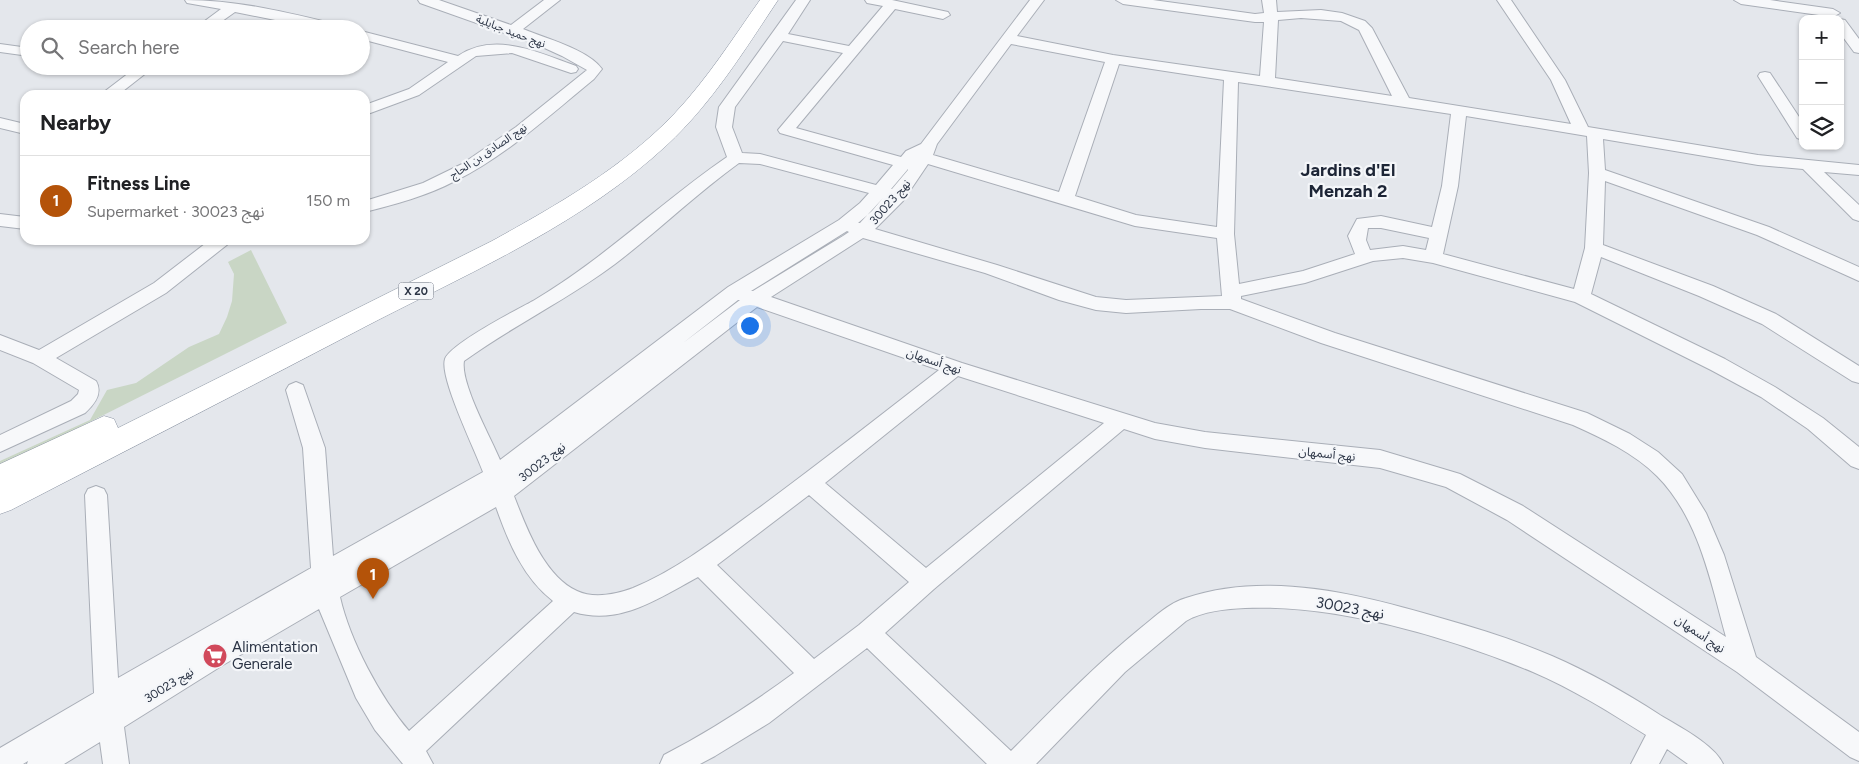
<!DOCTYPE html>
<meta charset="utf-8">
<style>
:root{--surface:#fff;--page:#f6f6f6;--text:#202124;--muted:#757577;--line:#e0e0e0;--accent:#b45309}
body{margin:0;font-family:Figtree,"Noto Sans Arabic",sans-serif;background:var(--page);color:var(--text)}
.controls{position:absolute;right:15px;top:15px;display:grid;overflow:hidden;border-radius:10px;box-shadow:0 1px 4px #0004}
.controls button{width:45px;height:45px;display:grid;place-items:center;padding:0;border:0;border-bottom:1px solid var(--line);background:var(--surface);color:var(--text);font:25px sans-serif}
.you{position:absolute;left:749px;top:325px;width:18px;height:18px;margin:-12px;border:4px solid #fff;border-radius:50%;background:#1a73e8;box-shadow:0 0 0 8px #1a73e833}
.badge{display:grid;place-items:center;width:32px;height:32px;border-radius:50%;background:var(--accent);color:#fff;font-size:16px;font-weight:700}
.pin{position:absolute;translate:-50% -41px;filter:drop-shadow(0 1px 2px #0008)}
.pin::after{content:'';position:absolute;top:26px;width:18px;height:15px;background:inherit;clip-path:polygon(0 0,100% 0,50% 100%)}
.list{margin:0;padding:0;list-style:none}
h2{display:flex;justify-content:space-between;align-items:center;height:65px;margin:0;padding:0 20px;font-size:21px}
h2 small{font-size:16px;font-weight:400;color:var(--muted)}
.list li{display:grid;grid-template-columns:32px 1fr auto;gap:15px;align-items:center;box-sizing:border-box;height:90px;padding:0 20px;border-top:1px solid var(--line)}
.list b{display:block;font-size:19px;white-space:nowrap}
.list p{margin:0;font-size:16px;white-space:nowrap;color:var(--muted)}
.list em{font-size:16px;font-style:normal;color:var(--muted)}
.icon{flex:none;width:28px;height:28px;fill:none;stroke:currentColor;stroke-width:2;stroke-linecap:round;stroke-linejoin:round}
.map{position:relative;flex:none;width:1859px;height:764px;overflow:hidden}
.search{position:absolute;background:var(--surface);box-shadow:0 1px 4px #0004;left:20px;top:20px;width:350px;height:55px;display:flex;align-items:center;gap:12px;box-sizing:border-box;padding:0 18px;border-radius:28px;color:var(--muted);font-size:19px}
.panel{position:absolute;background:var(--surface);box-shadow:0 1px 4px #0004;left:20px;top:90px;width:350px;height:155px;border-radius:15px}
.map>svg:first-child{display:block}
</style>
<div class="map">
<svg width="1859" height="764" viewBox="0 0 1859 764">
<rect width="100%" height="100%" fill="#e4e7ec"/>
<path fill="#c9d6c5" d="M 251,250 L 287,323 L 0,467 L 0,461 L 90,420 L 107,390 L 136,383 L 189,347 L 219,334 L 227,317 L 232,301 L 234,274 L 228,262 Z"/>
<g fill="none" stroke-linecap="round" stroke-linejoin="round">
<defs>
<path id="minor" d="M 185,0 C 238,0 291,13 343,26 L 345,29 L 320,29 L 235,12 L 211,29 L 194,29 L 221,9 L 187,3 Z
M 418,0 L 439,0 L 511,25 L 544,0 L 560,0 L 523,29 C 545,38 589,50 602,69 L 594,79 C 550,115 507,155 455,181 C 427,196 395,204 365,212 L 365,201 L 423,183 L 462,164 L 516,127 L 587,70 L 562,56 L 538,45 L 420,3 Z
M 796,0 L 810,0 L 788,34 L 849,46 L 883,6 L 867,3 L 865,0 L 892,0 L 948,12 L 950,15 L 943,19 L 895,9 L 796,128 L 901,157 L 906,151 L 921,144 L 1030,0 L 1044,0 L 1017,36 L 1113,55 L 1260,76 L 1264,22 L 1255,22 L 1123,4 L 1116,0 L 1153,0 L 1255,14 L 1264,13 L 1262,0 L 1276,0 L 1277,12 L 1321,10 L 1342,13 L 1365,21 L 1372,28 L 1409,98 L 1571,124 L 1551,80 L 1497,0 L 1511,0 L 1565,80 L 1588,127 L 1758,155 L 1859,165 L 1859,175 L 1824,172 L 1859,205 L 1859,221 L 1853,219 L 1803,169 L 1758,165 L 1603,139 L 1605,170 L 1769,227 L 1859,267 L 1859,281 L 1757,235 L 1605,181 L 1603,245 L 1713,286 L 1776,314 L 1859,366 L 1859,383 L 1852,381 L 1762,324 L 1699,296 L 1601,257 L 1591,294 L 1725,359 L 1775,387 L 1823,418 L 1859,447 L 1859,469 L 1851,466 L 1808,429 L 1761,397 L 1711,370 L 1575,302 L 1433,263 L 1403,258 L 1373,261 L 1305,283 L 1241,296 L 1241,299 L 1335,333 L 1587,413 L 1630,434 L 1658,452 L 1682,474 L 1706,513 L 1724,555 L 1756,657 L 1859,732 L 1859,761 L 1850,757 L 1737,672 L 1507,520 L 1446,487 L 1380,468 L 1205,448 L 1155,439 L 1124,429 L 934,589 L 885,633 L 1011,751 C 1054,708 1095,665 1142,627 C 1156,616 1169,603 1186,598 C 1269,570 1363,595 1444,619 C 1480,629 1517,641 1552,656 C 1589,672 1626,693 1660,715 C 1678,726 1715,745 1723,764 L 1688,764 L 1667,749 L 1659,764 L 1631,764 L 1646,735 C 1611,713 1571,688 1533,672 C 1448,637 1337,604 1245,608 C 1226,609 1203,611 1186,621 L 1125,672 L 1036,764 L 987,764 L 867,648 L 769,723 L 715,756 L 700,764 L 660,764 L 664,755 C 710,731 752,704 794,673 L 698,577 C 659,598 620,626 574,612 L 426,751 L 433,764 L 403,764 L 375,730 L 356,698 L 319,609 L 223,665 L 124,727 L 129,764 L 103,764 L 100,742 L 64,764 L 27,764 L 28,761 L 23,764 L 0,764 L 0,748 L 94,693 L 85,495 L 88,489 L 96,486 L 104,489 L 107,495 L 118,678 L 311,568 L 303,448 L 286,390 L 289,385 L 296,382 L 303,385 L 325,448 L 333,556 L 483,472 C 475,450 439,377 445,359 C 450,344 516,310 533,301 C 603,260 661,202 727,157 L 716,127 L 719,107 ZM 1301,18 L 1341,21 L 1359,30 L 1392,96 L 1275,78 L 1278,20 ZM 783,41 L 843,53 L 778,130 L 780,133 L 893,165 L 876,185 L 760,154 L 742,153 L 732,127 L 735,107 ZM 1011,44 L 1105,62 L 1059,192 L 933,155 L 937,144 ZM 1119,64 L 1224,80 L 1217,227 L 1136,215 L 1075,196 ZM 1238,82 L 1451,114 L 1442,186 L 1432,227 L 1381,216 L 1357,219 L 1348,236 L 1355,254 L 1303,271 L 1239,284 L 1234,234 ZM 1466,116 L 1587,136 L 1589,173 L 1585,248 L 1574,289 L 1443,254 L 1458,186 ZM 739,163 L 760,164 L 869,193 L 860,203 L 839,220 L 728,287 L 500,460 C 491,438 460,383 464,361 C 512,326 567,300 615,264 C 657,232 696,194 739,163 ZM 928,164 L 1135,226 L 1217,238 L 1222,296 L 1126,300 L 1096,297 L 997,265 L 875,229 L 903,201 ZM 908,170 L 892,189 L 891,189 L 908,169 ZM 883,198 L 860,223 L 858,223 L 872,211 ZM 1368,228 L 1381,228 L 1429,238 L 1426,250 L 1403,246 L 1370,250 L 1366,240 ZM 847,231 L 849,232 L 843,236 L 753,291 L 751,291 ZM 863,238 L 985,273 L 1059,300 L 1096,310 L 1126,313 L 1201,309 L 1230,309 L 1321,343 L 1573,425 C 1602,438 1634,453 1657,476 C 1699,518 1711,583 1726,637 L 1523,506 L 1460,474 L 1380,450 L 1205,432 L 1155,423 L 962,363 L 771,297 ZM 738,300 L 740,300 L 683,343 ZM 757,307 L 939,370 C 877,418 815,467 752,513 C 714,541 676,570 633,588 C 617,594 594,599 577,591 C 544,576 526,527 514,496 ZM 958,376 L 1104,423 L 926,568 L 825,483 ZM 809,495 L 909,582 L 859,625 L 814,659 L 717,565 ZM 496,507 C 508,541 523,578 553,601 L 409,731 C 380,697 350,641 340,597 Z
M 1734,0 L 1770,0 L 1833,9 L 1840,13 L 1833,17 L 1741,4 Z
M 1840,19 L 1845,20 L 1859,39 L 1859,53 L 1854,52 L 1840,33 Z
M 361,31 L 458,56 C 495,31 539,53 576,66 L 578,69 L 576,72 L 571,73 L 512,53 L 476,56 L 419,95 L 365,115 L 365,105 L 409,89 L 448,62 L 361,39 Z
M 0,44 L 29,48 L 29,56 L 0,52 Z
M 138,66 L 155,66 L 118,95 L 100,95 Z
M 1765,72 L 1770,73 L 1803,123 L 1803,140 L 1797,138 L 1758,76 L 1760,73 Z
M 0,118 L 25,124 L 25,134 L 0,128 Z
M 0,214 L 25,217 L 25,229 L 0,226 Z
M 210,240 L 231,240 L 228,244 L 166,293 L 56,358 L 96,381 C 103,393 95,404 85,413 L 0,452 L 0,435 L 71,401 L 78,394 L 79,390 L 33,363 L 0,350 L 0,335 L 39,350 L 154,283 Z"/>
<path id="highway" d="M 760,0 L 778,0 C 744,51 712,103 667,145 C 584,222 478,269 378,320 C 256,384 133,447 11,510 L 0,514 L 0,464 L 104,416 L 114,419 L 118,428 L 492,241 C 557,205 624,167 675,113 C 708,78 733,38 760,0 Z"/>
</defs>
<use href="#minor" stroke="#a9aeb7" stroke-width="2"/>
<use href="#highway" stroke="#8b94a3" stroke-width="1"/>
<use href="#minor" fill="#f7f8fa" fill-rule="evenodd"/>
<use href="#highway" fill="#fff" fill-rule="evenodd"/>
</g>
<defs>
<symbol id="supermarket-disc" viewBox="-11 -11 22 22"><circle r="9.5" fill="#d1495b" stroke="#f4f6f9"/><path d="M-6-5.5h2.5l.6 2H6L4.5 2H-2.5L-4.4-4H-6ZM-1.5 3.2a1.3 1.3 0 1 0 .1 0ZM3 3.2a1.3 1.3 0 1 0 .1 0Z" fill="#fff"/></symbol>
</defs>
<g fill-rule="evenodd">
<use href="#supermarket-disc" x="201" y="642" width="28" height="28"/>
</g>
<g text-anchor="middle" stroke-width="4.5" stroke-linejoin="round" paint-order="stroke">
<g font-size="11" fill="#2b3445" stroke="#f4f6f9">
<text transform="translate(511 31) rotate(21)" y="4">نهج حميد جبايلية</text>
<text transform="translate(488 151) rotate(-34)" y="4">نهج الصادق بن الحاج</text>
</g>
<rect fill="#f4f6f9" stroke="#676e7b" stroke-width="1" x="398.5" y="282.5" width="35" height="17" rx="4"/>
<g font-size="11" font-weight="bold" fill="#2b3445">
<text x="416" y="295">X 20</text>
</g>
<g font-size="12" fill="#2b3445" stroke="#f4f6f9">
<text transform="translate(890 202) rotate(-49)" y="4">نهج 30023</text>
<text transform="translate(934 361) rotate(19)" y="4">نهج أسمهان</text>
<text transform="translate(1327 454) rotate(6)" y="4">نهج أسمهان</text>
<text transform="translate(542 462) rotate(-38)" y="4">نهج 30023</text>
<text transform="translate(1700 634) rotate(34)" y="4">نهج أسمهان</text>
<text transform="translate(169 685) rotate(-32)" y="4">نهج 30023</text>
</g>
<g font-size="15" fill="#2b3445" stroke="#f4f6f9">
<text transform="translate(1350 608) rotate(10)" y="5">نهج 30023</text>
</g>
<g font-size="15" fill="#2b3445" stroke="#f4f6f9" text-anchor="start">
<text x="232" y="652">Alimentation<tspan x="232" dy="17">Generale</tspan></text>
</g>
<g font-size="18" font-weight="bold" fill="#1d2536" stroke="#f4f6f9">
<text x="1348" y="176">Jardins d'El<tspan x="1348" dy="21">Menzah 2</tspan></text>
</g>
</g>
</svg>
<div class="controls">
<button>+</button>
<button>−</button>
<button><svg class="icon" aria-label="layers" viewBox="0 0 24 24"><path d="M12 4l9 5-9 5-9-5zM3 14l9 5 9-5"/></svg></button>
</div>
<div class="you"></div>
<div class="pin badge" style="left:373px;top:599px">1</div>
<div class="search"><svg class="icon" aria-label="search" viewBox="0 0 24 24"><circle cx="10" cy="10" r="6"/><path d="M15 15l6 6"/></svg>Search here</div>
<section class="panel">
<h2>Nearby<small></small></h2>
<ul class="list">
<li><span class="badge">1</span><div><b>Fitness Line</b><p>Supermarket · نهج 30023</p></div><em>150 m</em></li>
</ul>
</section>
</div>
